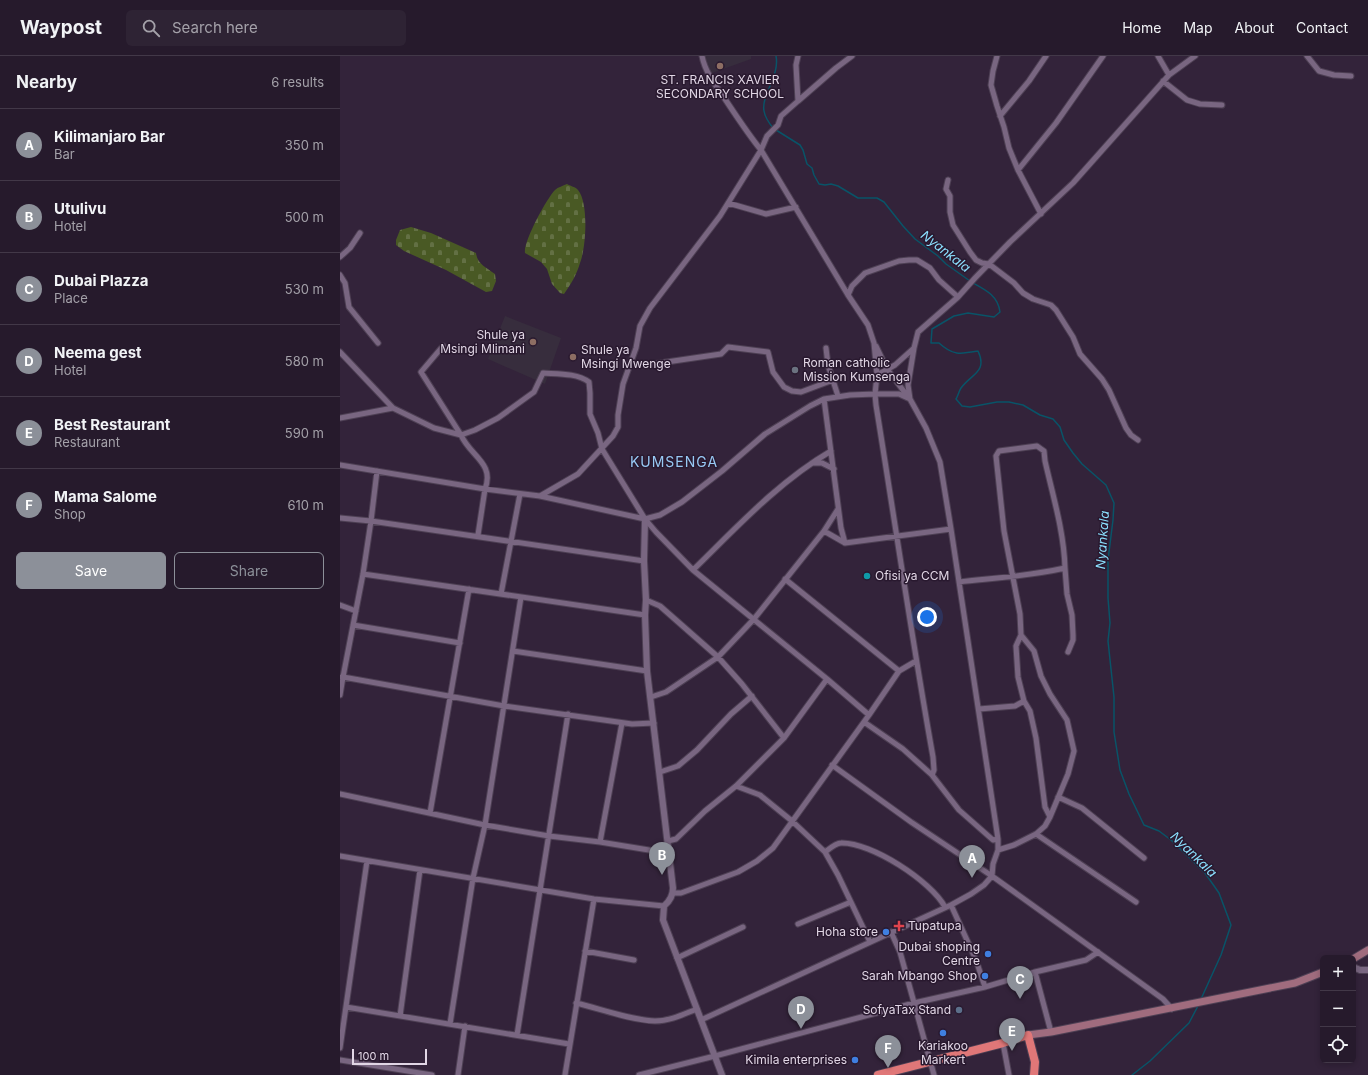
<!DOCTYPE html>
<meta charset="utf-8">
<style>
:root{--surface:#261a2c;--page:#2e2334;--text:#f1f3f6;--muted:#a4a1a9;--line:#423848;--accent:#8c9099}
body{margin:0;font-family:Inter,sans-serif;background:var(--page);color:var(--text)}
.controls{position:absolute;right:12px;bottom:12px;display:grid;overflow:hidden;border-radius:6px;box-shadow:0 2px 6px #0003}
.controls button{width:36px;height:36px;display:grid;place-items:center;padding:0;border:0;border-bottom:1px solid var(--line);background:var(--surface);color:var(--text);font:20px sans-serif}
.scale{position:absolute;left:12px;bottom:10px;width:75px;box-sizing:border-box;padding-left:4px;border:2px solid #e1d6e5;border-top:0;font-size:11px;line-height:14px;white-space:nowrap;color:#e1d6e5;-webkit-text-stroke:3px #29192f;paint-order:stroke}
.you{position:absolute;left:587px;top:561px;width:14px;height:14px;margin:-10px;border:3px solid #fff;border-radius:50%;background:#1a73e8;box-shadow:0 0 0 6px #1a73e833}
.badge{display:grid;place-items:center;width:26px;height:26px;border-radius:50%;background:var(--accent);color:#fff;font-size:13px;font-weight:700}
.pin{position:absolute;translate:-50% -33px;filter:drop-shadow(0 1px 2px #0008)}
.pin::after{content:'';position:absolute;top:21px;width:14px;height:12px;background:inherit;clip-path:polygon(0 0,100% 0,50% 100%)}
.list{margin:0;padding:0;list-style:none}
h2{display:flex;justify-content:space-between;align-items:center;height:52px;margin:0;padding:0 16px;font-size:17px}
h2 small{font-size:13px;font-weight:400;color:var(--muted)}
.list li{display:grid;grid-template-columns:26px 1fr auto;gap:12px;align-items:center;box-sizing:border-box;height:72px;padding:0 16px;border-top:1px solid var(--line)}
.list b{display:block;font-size:15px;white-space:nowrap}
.list p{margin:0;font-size:13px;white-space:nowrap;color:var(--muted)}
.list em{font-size:13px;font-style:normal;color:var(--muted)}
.actions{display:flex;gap:8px;padding:12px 16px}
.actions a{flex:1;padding:9px 0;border:1px solid var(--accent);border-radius:6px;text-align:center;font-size:14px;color:var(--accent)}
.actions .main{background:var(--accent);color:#fff}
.icon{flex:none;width:22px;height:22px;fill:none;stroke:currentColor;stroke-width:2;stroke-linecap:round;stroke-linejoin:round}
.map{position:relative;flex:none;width:1028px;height:1019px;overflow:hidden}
header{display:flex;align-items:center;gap:24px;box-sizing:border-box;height:56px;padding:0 20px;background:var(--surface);border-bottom:1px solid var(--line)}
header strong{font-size:19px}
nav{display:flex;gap:22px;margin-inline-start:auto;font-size:14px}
.search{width:280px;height:36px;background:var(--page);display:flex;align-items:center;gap:10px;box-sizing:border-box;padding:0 14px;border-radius:6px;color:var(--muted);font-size:15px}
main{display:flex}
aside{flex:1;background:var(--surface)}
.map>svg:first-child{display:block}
</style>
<header>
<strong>Waypost</strong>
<div class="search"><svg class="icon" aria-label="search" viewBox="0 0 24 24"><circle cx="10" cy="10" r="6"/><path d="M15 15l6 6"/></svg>Search here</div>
<nav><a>Home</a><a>Map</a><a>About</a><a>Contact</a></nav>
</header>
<main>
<aside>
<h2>Nearby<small>6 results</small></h2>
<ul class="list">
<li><span class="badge">A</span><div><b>Kilimanjaro Bar</b><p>Bar</p></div><em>350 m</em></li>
<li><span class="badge">B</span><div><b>Utulivu</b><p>Hotel</p></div><em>500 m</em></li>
<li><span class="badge">C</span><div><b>Dubai Plazza</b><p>Place</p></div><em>530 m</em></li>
<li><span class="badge">D</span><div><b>Neema gest</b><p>Hotel</p></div><em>580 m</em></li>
<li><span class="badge">E</span><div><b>Best Restaurant</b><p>Restaurant</p></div><em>590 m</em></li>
<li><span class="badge">F</span><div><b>Mama Salome</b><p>Shop</p></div><em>610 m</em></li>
</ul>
<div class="actions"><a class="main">Save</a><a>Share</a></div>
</aside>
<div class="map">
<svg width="1028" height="1019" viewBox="0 0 1028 1019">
<defs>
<pattern id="cemetery-stones" width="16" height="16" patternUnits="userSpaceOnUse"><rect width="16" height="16" fill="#495924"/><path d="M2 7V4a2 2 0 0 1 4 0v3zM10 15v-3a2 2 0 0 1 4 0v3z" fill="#637044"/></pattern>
</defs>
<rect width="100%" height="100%" fill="#33233a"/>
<path fill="#372d3d" d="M 362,0 L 411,0 L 411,3 L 372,17 Z
M 165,260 L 221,282 L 205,328 L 148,303 Z"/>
<path fill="url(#cemetery-stones)" d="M 227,128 C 230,130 236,131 238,134 C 249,147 246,192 240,207 C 237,218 231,228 224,238 L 220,237 L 212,228 L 207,213 L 201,206 L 185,197 C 183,186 207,142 215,134 C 218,131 223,130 227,128 Z
M 71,171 L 91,177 L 136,197 C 137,208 147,212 155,218 L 156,225 L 152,235 L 146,236 L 106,214 L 64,195 L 56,189 L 56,184 L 60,174 Z"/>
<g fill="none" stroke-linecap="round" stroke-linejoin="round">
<path stroke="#095468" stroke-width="1.5" d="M 433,72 C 429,67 425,61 424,55 C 421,39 440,20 436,0
M 436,74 L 460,89 L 463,94 L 467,108 L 472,112 L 474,119 L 479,128 L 485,129 L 491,128 L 498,130 L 518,142 L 537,142 L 544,146 L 563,170 L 575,183 L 598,200 L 606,208 L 630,225
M 633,227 C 646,234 658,240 660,256 L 654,261 L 628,257 L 614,260 L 592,273 L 591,287 L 599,287 C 613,300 621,298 638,295 C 648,316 631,318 621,332 C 619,335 618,340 616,343 L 622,350 L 630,351 L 657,346 L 669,346 L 683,349 L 700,359 L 713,363 L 720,371 L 724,384 L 733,397 L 742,408 L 766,429 L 774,447 L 773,464 L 768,504 L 768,542 L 770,567 L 768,585 L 774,641 L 774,676 L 780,714 L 789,738 L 804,769 L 819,775 L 831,784 L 865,817 L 879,837 L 891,869 L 881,899 L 861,943
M 792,1019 L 810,1005 L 849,967 L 859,948"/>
<defs>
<path id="minor" d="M 362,0 C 365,16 376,30 385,43 C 397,61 408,78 421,94 L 508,239 L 528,269 L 534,287 L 537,319 L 535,338 L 536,349 C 555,466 572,584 593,701 L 594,714 L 592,719
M 657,0 L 653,15 L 651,29 L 657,50 L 664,71 L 669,92 L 678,114 L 701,158
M 818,0 L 829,19
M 967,0 L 979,15 L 994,19 L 1011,20
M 823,25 L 847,44 L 860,48 L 882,49
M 458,45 L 496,12 L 512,0
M 660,60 L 689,25 L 706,0
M 678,114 L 716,67 L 763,0
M 608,124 L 606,133 L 610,140 L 610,156 L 613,169 L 630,196 L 636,204 L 642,207 L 649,208 L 674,227 L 683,237 L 693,243 L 711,249 L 716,254 L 733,281 L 740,298 L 762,323 L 769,334 L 786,372 L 791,379 L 798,384
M 388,147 L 426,158 L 456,151
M 0,201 L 10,192 L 20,177
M 0,219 L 5,227 L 9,251 L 38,287
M 508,239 L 512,230 L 525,217 L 559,205 L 569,204 L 577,204 L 590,212 L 599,224 L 618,241
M 103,290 L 81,316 L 121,379 L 135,374 L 158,362 L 194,336 L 203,317 C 218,318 237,317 249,326 L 250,337 L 250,358 L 258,377 L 262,393 L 305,463 L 316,476 L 353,514 L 487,623 L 529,659
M 536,290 L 547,313 L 569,342
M 486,292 L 488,309 L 498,340
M 0,296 L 53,352 L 94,372 L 121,379 C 130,400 155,407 145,433 L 138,479
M 313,308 L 381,298 L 388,291 L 428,296 L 433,316 L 444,331 L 452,335 L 461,336 L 493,324
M 537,319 L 555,309 L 574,292 L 578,276 L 618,241 L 635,222 L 670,186 L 733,127 L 829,19 L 855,0
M 484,343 L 501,472 L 505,487
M 0,362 L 53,352
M 472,407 L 482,407 L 494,413
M 0,409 L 145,433 L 200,440 L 305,463 L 320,459 L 342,446 L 382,415 L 425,378 L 470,350 L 484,343 L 510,339 L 535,338 L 559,338 L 570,343
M 37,415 L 31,465 L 304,505
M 200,440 L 238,418 L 273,380 L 278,371 L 278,359 L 283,328 L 296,292 L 300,270 L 310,252 L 380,160 L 421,94 L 427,80 L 438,69 L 441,60 L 458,45 L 456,9 L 458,0
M 0,462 L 31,465 L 23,518 L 3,621 L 164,650 L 292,668 L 314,667
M 484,475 L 505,487 L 611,473
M 725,512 L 727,538 L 732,559 L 733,579 L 733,584 L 728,596
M 353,514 C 396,472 438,426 491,395
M 23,518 L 305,559
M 445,523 L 559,615
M 619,526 C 655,522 690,520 725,512 C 724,476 713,440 705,405 L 704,395 L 697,390 L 659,395 L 656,400 L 664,475 L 680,558 L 681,579 L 676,590 L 678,621 L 684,645 L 690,655 L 696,682 L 705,751 L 710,761
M 161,538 L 180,438
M 306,544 L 320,550 L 378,601 L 402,628 L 444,682
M 0,549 L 16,555
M 13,569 L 120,587
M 173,595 L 307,615
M 0,639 L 3,621 L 1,621
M 311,641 L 326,636 L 378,601 L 414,563 L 484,475 L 498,453
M 639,653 L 675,650 L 684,645
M 524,666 L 563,693 L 592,719 L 619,754 L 653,784 L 658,783
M 492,709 L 571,766 L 652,820 L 823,943 L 832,953
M 320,716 L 338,710 L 357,694 L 391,658 L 412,640
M 396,730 L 420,739 L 452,765 L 485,796 L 498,819 L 530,886
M 0,738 L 145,769 L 209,780 L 260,786 L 315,795 L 329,792
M 718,741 L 742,752 L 804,802
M 90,757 L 129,533
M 696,778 L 796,846
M 328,785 L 336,783 L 365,755 L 396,730 L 444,682 L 487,623
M 260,786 L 282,667
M 658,794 L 674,789 L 696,778 L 705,770 L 710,761 L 728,718 L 734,695 L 727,664 L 710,638 L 701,620 L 694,595 L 681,579
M 485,796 C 489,793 496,787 501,787 C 531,786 591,825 605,851
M 0,800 L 254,843 L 324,850
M 333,837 L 341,837 L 398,816 L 417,805 L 433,792 L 529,659 L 559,615 L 576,605
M 611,849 L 636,904 L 645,931
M 458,868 L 511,846
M 551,876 L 560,896 L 594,1019
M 245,895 L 294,904
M 337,902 L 403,871
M 695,916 L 711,976
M 236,947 C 261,953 290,964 315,965 C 330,965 344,958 357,953
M 6,951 L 229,988
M 60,960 L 80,814
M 361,964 L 611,849 L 631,838 L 644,829 L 652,820 L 653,808 L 658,794 L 658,783 L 611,473 L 600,406 L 586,372 L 570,343 L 568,329 L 574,292
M 110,968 L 133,822 L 145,769 L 181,541
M 177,979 L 228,658
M 663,987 L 669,1019
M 0,992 L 27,805
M 0,1004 L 92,1019
M 118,1019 L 125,970
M 225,1019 L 254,843
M 299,1019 L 375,1000 L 574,947 L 645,931 L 695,916 L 746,904 L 758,896"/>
<path id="tertiary" d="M 305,463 L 304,505 L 306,544 L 305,559 L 307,615 L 333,832 C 333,840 330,845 324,850 L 323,864 L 382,1019
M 1013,911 L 1020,914 L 1028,914"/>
<path id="secondary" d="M 1013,903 L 1028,894
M 688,979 L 711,976 L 955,927 L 983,916"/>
<path id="trunk" d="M 538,1019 L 663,987 L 688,979 L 695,1006 L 694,1019"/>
</defs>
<use href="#minor" stroke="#4e4054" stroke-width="7"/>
<use href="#tertiary" stroke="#4e4054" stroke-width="8"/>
<use href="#secondary" stroke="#4e4054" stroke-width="9"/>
<use href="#trunk" stroke="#4e4054" stroke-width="10"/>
<use href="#minor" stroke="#796681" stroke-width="5"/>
<use href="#tertiary" stroke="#796681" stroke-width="6"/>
<use href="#secondary" stroke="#a06c7e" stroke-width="7"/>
<use href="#trunk" stroke="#e07778" stroke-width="8"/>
</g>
<g fill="#8d6e63" stroke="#29192f" stroke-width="1.5">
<circle cx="380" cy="10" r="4"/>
<circle cx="193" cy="286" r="4"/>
<circle cx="233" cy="301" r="4"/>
</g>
<circle fill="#6b7280" stroke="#29192f" stroke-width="1.5" cx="455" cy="314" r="4"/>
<circle fill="#0f9aa8" stroke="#29192f" stroke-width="1.5" cx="527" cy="520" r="4"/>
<path fill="#e0444e" stroke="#29192f" stroke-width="1.5" d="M557 864h4v4h4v4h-4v4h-4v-4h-4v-4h4z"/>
<g fill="#3f7fe0" stroke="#29192f" stroke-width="1.5">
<circle cx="546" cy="876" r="4"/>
<circle cx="648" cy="898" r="4"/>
<circle cx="645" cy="920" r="4"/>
<circle cx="603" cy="977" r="4"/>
<circle cx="515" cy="1004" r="4"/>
</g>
<circle fill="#5c6f8a" stroke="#29192f" stroke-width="1.5" cx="619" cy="954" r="4"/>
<g text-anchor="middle" stroke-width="3" stroke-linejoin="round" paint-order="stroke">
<g font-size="12" fill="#e1d6e5" stroke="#29192f" text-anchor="end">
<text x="380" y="28" text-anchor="middle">ST. FRANCIS XAVIER<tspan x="380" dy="14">SECONDARY SCHOOL</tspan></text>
<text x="185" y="283">Shule ya<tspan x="185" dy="14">Msingi Mlimani</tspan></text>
<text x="241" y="298" text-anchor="start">Shule ya<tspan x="241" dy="14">Msingi Mwenge</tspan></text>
<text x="463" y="311" text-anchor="start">Roman catholic<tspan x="463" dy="14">Mission Kumsenga</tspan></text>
<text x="535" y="524" text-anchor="start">Ofisi ya CCM</text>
<text x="568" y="874" text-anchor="start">Tupatupa</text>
<text x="538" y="880">Hoha store</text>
<text x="640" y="895">Dubai shoping<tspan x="640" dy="14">Centre</tspan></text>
<text x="637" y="924">Sarah Mbango Shop</text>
<text x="611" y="958">SofyaTax Stand</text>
<text x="603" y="994" text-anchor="middle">Kariakoo<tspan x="603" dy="14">Markert</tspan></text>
<text x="507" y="1008">Kimila enterprises</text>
</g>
<g font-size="13" font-style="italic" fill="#8bdffd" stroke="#29192f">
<text transform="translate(606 195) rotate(38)" y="5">Nyankala</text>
<text transform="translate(762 484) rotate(-86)" y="5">Nyankala</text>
<text transform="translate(854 798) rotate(44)" y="5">Nyankala</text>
</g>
<g font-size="14" letter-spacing="1" fill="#98c9f4" stroke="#29192f">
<text x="334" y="411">KUMSENGA</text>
</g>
</g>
</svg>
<div class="controls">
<button>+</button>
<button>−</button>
<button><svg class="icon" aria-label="locate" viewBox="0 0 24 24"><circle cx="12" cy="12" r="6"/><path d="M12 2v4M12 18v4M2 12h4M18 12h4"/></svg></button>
</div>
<div class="scale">100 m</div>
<div class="you"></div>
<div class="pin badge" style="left:632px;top:822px">A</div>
<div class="pin badge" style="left:322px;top:819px">B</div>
<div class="pin badge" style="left:680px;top:943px">C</div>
<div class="pin badge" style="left:461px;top:973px">D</div>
<div class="pin badge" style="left:672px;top:995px">E</div>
<div class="pin badge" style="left:548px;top:1012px">F</div>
</div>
</main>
